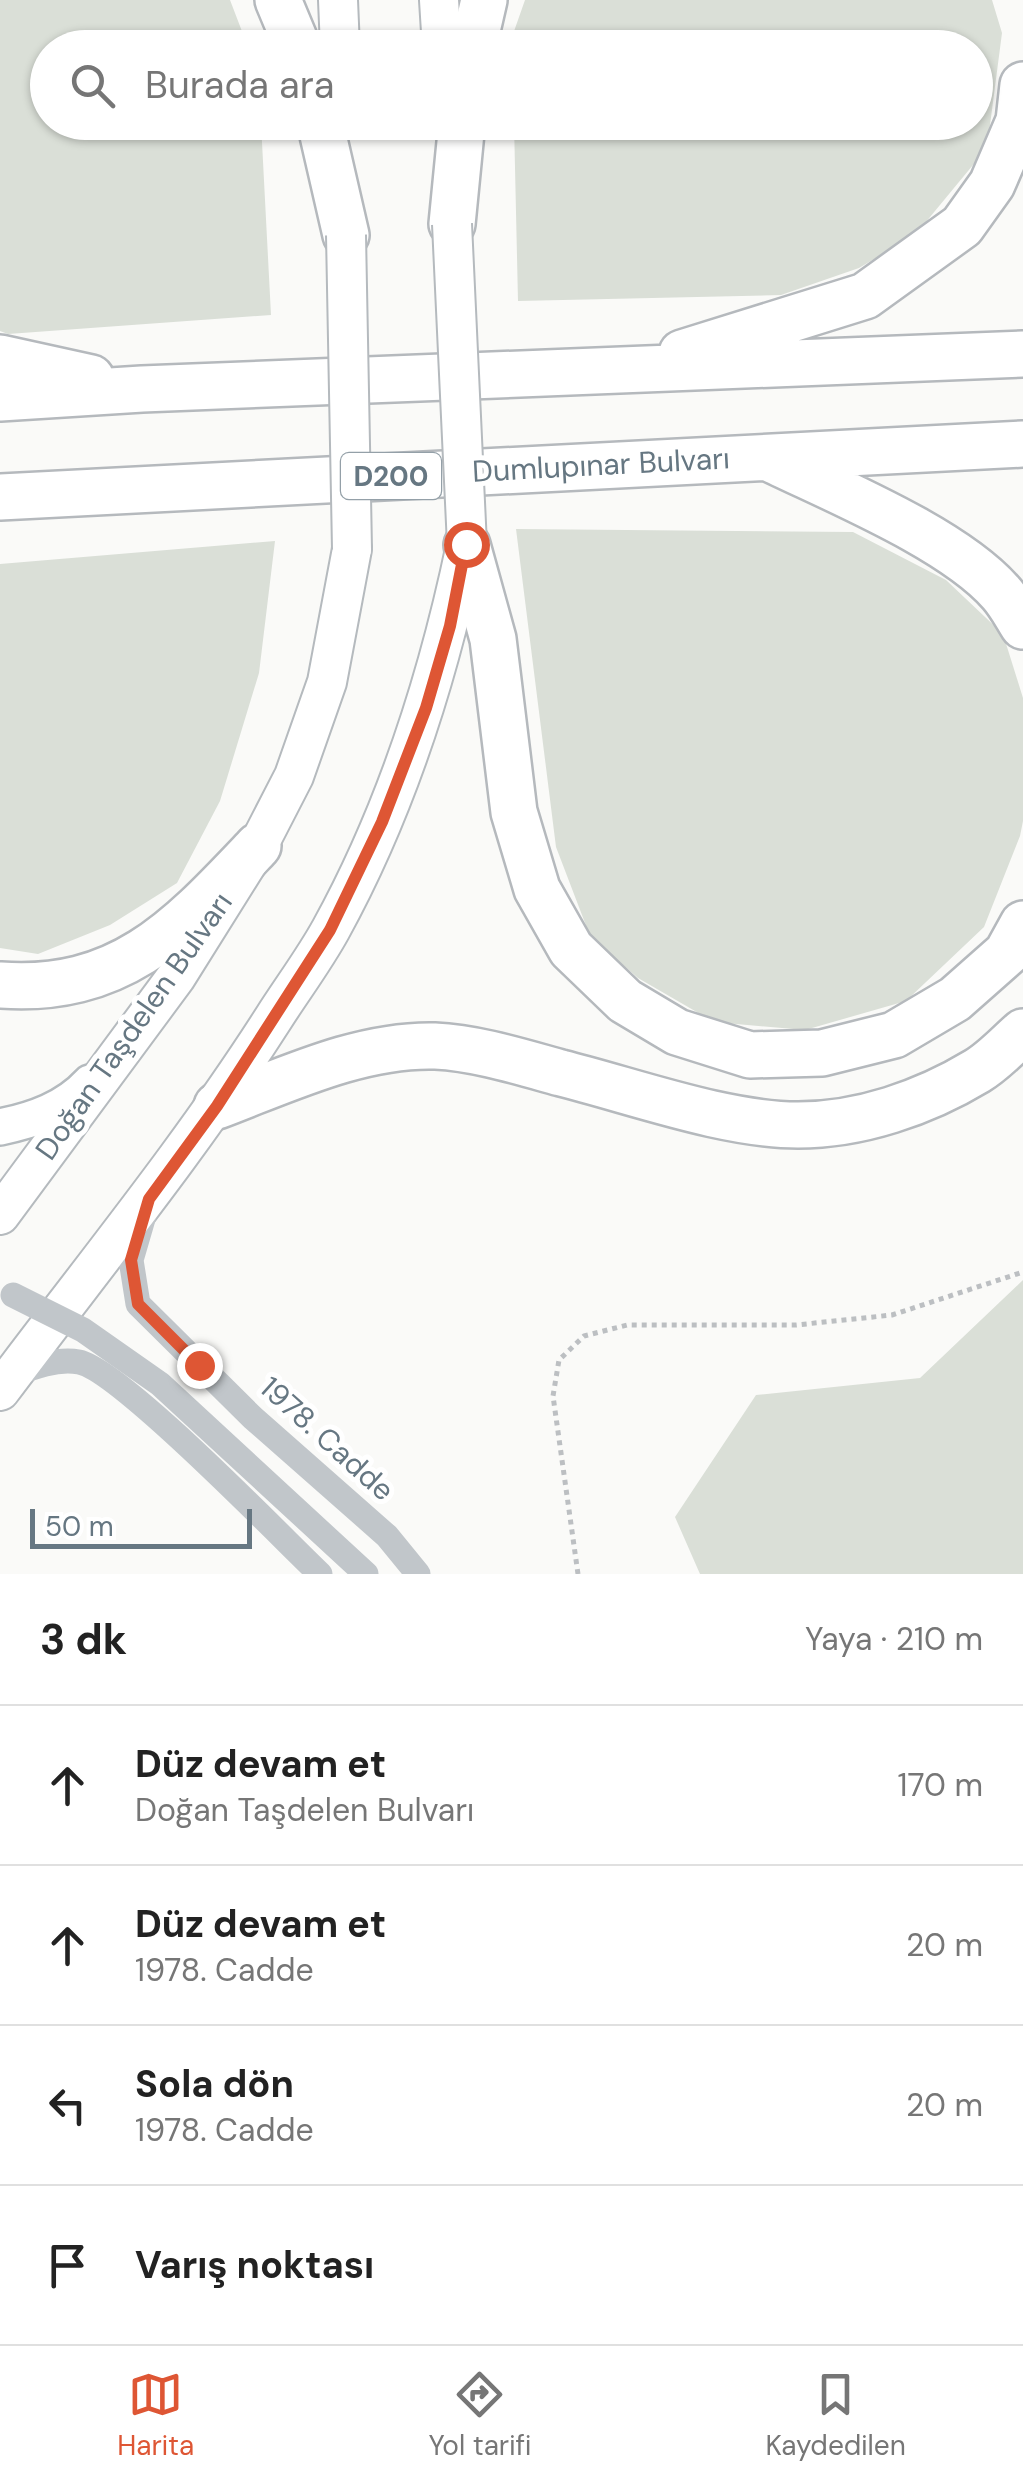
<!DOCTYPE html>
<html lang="tr">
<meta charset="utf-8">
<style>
:root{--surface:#fff;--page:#f6f6f6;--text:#222;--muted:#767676;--line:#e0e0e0;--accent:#de5634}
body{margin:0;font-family:"DM Sans",sans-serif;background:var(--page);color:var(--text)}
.scale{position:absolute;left:30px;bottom:25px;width:222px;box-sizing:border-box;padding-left:10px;border:5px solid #667782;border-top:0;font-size:28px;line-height:35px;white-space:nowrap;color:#667782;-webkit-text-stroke:8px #fff;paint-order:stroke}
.stop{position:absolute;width:30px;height:30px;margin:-22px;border:8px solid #de5634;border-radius:50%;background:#fff}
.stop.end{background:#de5634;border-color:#fff;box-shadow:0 2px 10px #0008}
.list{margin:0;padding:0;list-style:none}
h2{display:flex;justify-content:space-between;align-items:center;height:130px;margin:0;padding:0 40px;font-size:42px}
h2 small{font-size:32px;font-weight:400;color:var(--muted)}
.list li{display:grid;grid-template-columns:65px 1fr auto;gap:30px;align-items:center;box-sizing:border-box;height:160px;padding:0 40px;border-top:2px solid var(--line)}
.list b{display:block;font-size:38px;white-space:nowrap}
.list p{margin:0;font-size:32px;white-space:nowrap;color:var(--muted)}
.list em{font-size:32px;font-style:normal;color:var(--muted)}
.icon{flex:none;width:55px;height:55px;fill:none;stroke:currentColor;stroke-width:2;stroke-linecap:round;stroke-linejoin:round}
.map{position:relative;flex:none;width:1023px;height:1574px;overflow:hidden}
.search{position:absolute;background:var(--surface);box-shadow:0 2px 8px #0004;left:30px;right:30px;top:30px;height:110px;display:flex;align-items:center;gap:25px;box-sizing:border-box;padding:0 35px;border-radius:55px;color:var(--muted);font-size:38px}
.sheet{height:770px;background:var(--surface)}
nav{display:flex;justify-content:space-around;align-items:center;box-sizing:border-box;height:140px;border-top:2px solid var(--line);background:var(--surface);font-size:28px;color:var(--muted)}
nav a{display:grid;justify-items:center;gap:5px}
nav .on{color:var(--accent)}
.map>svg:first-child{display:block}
</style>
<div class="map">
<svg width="1023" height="1574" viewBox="0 0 1023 1574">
<rect width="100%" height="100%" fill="#fafaf8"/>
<path fill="#dadfd7" d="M 0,0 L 230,0 L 248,47 L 48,48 L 48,122 L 261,123 L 271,315 L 8,334 L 0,331 Z
M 525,0 L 992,0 L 1002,33 L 987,148 L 916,234 L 859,268 L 781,295 L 518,301 L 514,123 L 976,122 L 976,48 L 512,48 L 512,37 Z
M 516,529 L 853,532 L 946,580 L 1003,634 L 1023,698 L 1023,821 L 1020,836 L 984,927 L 906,1001 L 805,1030 L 714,1022 L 638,978 L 590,936 L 556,847 Z
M 275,541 L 259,673 L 220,801 L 177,883 L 110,925 L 38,954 L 0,948 L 0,564 Z
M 1023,1280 L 1023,1574 L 700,1574 L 675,1517 L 756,1395 L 920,1378 Z"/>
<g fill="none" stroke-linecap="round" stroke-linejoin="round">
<defs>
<path id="secondary" d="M 0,1127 C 34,1120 66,1109 90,1083"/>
<path id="primary" d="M 338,0 L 340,48
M 439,0 L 442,48
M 0,1215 L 176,977 L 258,846 L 294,776 L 327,682 L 352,549
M 0,1391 C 93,1267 190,1149 273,1019 C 292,989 314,960 331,929 C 397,809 438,679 466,545"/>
<path id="highway" d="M 278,0 L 298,48
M 473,48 L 484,0
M 320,122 L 346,235
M 452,224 L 462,122
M 682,353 L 865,296 L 962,226 L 992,184 L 1019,121 L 1023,85
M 0,358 L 91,378
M 0,398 L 142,389 L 1023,354
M 771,459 C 837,491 954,539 1001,593 C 1010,603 1016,615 1023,626
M 0,497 L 1023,444
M 467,545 L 493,639 L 514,812 L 537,889 L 571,949 L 625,1001 L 677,1032 L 750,1055 L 822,1053 L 894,1035 L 955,999 L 1007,953 L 1023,924
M 0,985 C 122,994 181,927 258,846
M 217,1106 C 286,1080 360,1044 435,1046 C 477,1048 521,1062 561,1073 C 633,1091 725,1125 798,1125 C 860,1125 924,1103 977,1071 C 994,1061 1009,1044 1023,1032"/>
</defs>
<use href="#secondary" stroke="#b4babe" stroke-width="40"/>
<use href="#primary" stroke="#b5babe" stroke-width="42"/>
<use href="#highway" stroke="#b5b9bd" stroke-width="50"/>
<path stroke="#bcbfc2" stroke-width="5" stroke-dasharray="5 5" stroke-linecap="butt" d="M 578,1574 L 553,1396 L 559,1360 L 584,1336 L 627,1325 L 796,1325 L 892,1315 L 1023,1272"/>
<path stroke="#c1c6ca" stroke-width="25" d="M 145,1212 L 131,1260 L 138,1304 L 253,1418 L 387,1536 L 418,1574
M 12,1375 C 33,1367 57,1358 79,1362 C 120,1370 280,1536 320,1574"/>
<use href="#secondary" stroke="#fff" stroke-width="35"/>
<use href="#primary" stroke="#fff" stroke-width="38"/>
<use href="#highway" stroke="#fff" stroke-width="45"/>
<defs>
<path id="primary-bridge" d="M 452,224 L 467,545
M 346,235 L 352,549"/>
</defs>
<use href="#primary-bridge" stroke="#b5babe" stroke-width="42" stroke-linecap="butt"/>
<path stroke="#c1c6ca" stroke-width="25" d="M 13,1295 L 83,1330 L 160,1384 L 366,1574"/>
<use href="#primary-bridge" stroke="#fff" stroke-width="38"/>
</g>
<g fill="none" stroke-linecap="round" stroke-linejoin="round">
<path stroke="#de5634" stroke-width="12" d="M 199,1365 L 138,1304 L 131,1260 L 149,1199 L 217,1106 L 330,930 L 382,822 L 426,708 L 450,626 L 466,544"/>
</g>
<g text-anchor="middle" stroke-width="10" stroke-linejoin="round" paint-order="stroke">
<rect fill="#fff" stroke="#94a0a8" stroke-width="2.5" x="341" y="453" width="100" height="46" rx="8"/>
<g font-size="28" font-weight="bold" fill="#667782">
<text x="391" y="486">D200</text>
</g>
<g font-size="30" fill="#667782" stroke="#fff">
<text transform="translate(601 465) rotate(-3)" y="10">Dumlupınar Bulvarı</text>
<text transform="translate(134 1026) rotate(-55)" y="10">Doğan Taşdelen Bulvarı</text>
<text transform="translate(327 1439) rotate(42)" y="10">1978. Cadde</text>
</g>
</g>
</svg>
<div class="scale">50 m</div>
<div class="stop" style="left:466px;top:544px"></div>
<div class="stop end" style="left:199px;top:1365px"></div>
<div class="search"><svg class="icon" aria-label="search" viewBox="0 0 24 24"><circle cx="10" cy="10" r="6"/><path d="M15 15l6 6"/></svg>Burada ara</div>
</div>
<section class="sheet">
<h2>3 dk<small>Yaya · 210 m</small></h2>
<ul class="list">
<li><svg class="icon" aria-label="ahead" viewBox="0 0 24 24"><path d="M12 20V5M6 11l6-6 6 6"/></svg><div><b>Düz devam et</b><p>Doğan Taşdelen Bulvarı</p></div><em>170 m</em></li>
<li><svg class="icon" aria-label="ahead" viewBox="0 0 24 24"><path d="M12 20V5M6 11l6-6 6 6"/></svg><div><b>Düz devam et</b><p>1978. Cadde</p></div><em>20 m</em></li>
<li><svg class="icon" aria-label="left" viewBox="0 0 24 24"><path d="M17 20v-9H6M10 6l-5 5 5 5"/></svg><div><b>Sola dön</b><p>1978. Cadde</p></div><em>20 m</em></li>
<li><svg class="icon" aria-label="arrive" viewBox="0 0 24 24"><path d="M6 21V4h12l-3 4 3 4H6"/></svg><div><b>Varış noktası</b></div></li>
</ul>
</section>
<nav>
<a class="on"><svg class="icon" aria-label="map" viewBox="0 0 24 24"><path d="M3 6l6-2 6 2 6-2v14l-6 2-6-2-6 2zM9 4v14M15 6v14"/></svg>Harita</a>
<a><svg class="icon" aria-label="directions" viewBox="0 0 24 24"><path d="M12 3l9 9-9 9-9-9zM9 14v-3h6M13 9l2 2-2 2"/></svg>Yol tarifi</a>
<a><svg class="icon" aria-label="saved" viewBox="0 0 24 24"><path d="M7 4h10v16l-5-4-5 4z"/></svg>Kaydedilen</a>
</nav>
